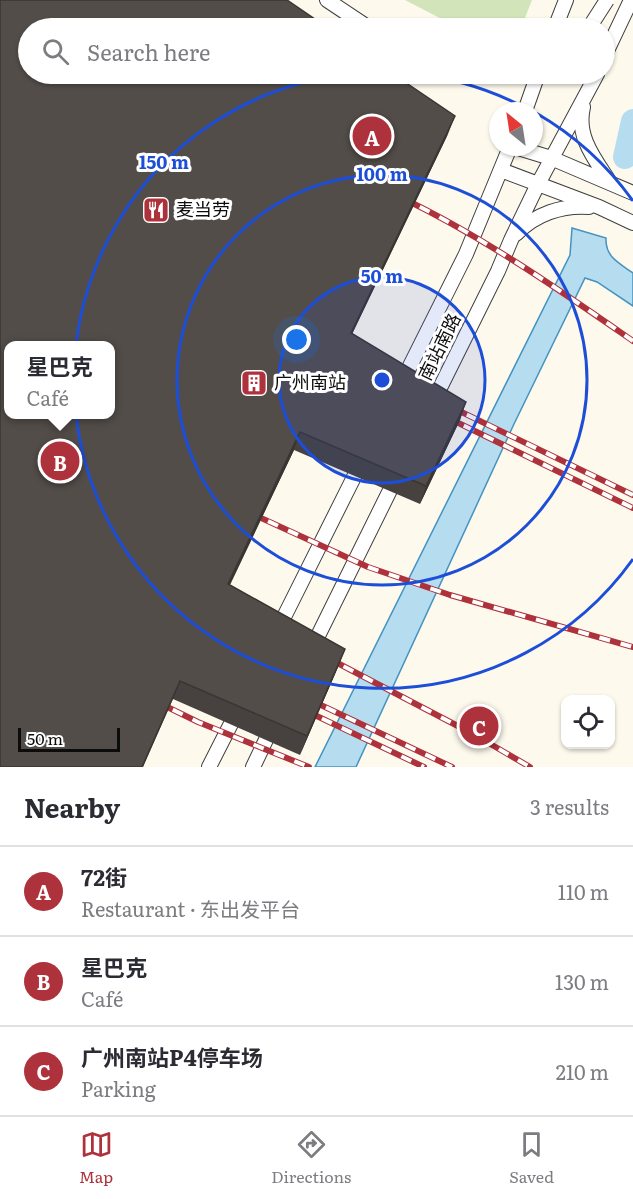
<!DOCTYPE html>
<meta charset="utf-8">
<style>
:root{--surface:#fff;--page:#f7f7f7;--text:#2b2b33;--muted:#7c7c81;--line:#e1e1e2;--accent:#ae323c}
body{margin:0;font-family:Literata,"Noto Sans SC",serif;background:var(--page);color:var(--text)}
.controls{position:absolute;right:18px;bottom:18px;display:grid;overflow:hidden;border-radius:12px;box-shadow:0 2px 4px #0004}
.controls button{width:54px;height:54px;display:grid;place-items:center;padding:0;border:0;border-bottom:2px solid var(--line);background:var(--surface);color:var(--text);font:30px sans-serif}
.compass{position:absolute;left:489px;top:102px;width:54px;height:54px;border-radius:50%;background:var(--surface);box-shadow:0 2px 4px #0004;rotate:330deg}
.scale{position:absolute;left:18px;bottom:15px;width:102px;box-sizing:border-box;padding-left:6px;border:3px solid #0c0c0c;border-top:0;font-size:16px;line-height:21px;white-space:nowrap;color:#0c0c0c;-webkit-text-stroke:4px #fff;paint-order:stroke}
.you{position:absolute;left:297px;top:340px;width:21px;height:21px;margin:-15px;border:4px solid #fff;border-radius:50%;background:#1a73e8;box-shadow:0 0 0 9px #1a73e833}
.badge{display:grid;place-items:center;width:39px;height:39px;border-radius:50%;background:var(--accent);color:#fff;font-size:20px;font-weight:700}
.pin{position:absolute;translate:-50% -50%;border:3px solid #fff;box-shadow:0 2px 6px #0006}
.popup{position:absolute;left:4px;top:341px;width:111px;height:78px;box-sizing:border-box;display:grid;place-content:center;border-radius:12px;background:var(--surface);filter:drop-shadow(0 2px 4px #0005);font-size:20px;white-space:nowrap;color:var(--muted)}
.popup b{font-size:22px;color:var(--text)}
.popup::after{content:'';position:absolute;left:50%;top:100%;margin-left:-12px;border:12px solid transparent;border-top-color:var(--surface)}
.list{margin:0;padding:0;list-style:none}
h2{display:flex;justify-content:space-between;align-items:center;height:78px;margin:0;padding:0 24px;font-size:26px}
h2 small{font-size:20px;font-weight:400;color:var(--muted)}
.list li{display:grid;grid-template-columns:39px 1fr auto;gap:18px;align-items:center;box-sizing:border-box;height:90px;padding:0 24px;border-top:2px solid var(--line)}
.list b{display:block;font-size:22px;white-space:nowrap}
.list p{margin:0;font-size:20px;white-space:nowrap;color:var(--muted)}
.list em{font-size:20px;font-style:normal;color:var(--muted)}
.icon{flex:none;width:33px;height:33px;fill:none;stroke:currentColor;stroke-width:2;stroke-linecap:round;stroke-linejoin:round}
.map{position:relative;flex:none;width:633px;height:767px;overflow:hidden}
.search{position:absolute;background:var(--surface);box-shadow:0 2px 4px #0004;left:18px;right:18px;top:18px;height:66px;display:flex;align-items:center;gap:15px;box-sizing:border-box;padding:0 21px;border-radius:33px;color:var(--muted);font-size:22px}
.sheet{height:348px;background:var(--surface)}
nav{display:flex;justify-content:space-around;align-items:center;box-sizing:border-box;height:84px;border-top:2px solid var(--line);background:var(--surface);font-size:16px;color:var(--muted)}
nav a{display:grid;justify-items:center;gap:3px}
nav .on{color:var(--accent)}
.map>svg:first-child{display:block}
</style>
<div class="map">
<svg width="633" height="767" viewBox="0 0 633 767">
<rect width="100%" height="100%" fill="#fdf9ec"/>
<path fill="#d1e4ba" d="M 405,0 L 532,0 L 521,28 L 459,28 Z"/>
<path fill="#b6dcf0" stroke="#4493c0" stroke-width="1.5" d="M 572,228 L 606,238 C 605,257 619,263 633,273 L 633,306 L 597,282 L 585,278 L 514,424 L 356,767 L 315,767 L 570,255 Z"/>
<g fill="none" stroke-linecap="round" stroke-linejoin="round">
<path stroke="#b6dcf0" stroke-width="24" d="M 625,157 L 633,121"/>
<defs>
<path id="minor" d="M 327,0 L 369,28
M 555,28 L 566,0
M 604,57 L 631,0
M 449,74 L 505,76 L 519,74
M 583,107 C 576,136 594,158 609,181
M 525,111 L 538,74
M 515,147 L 551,158 L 633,193
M 501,170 L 599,207 L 633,223
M 516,234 C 535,214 562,205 589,207
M 402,382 L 466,254 L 510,147
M 433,402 L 498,271 L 511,240 L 538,184 L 597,74
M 277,631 L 362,461
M 311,650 L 397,476
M 209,767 L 239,708
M 253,767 L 274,723"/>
</defs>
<use href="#minor" stroke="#3f3f3f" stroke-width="16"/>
<use href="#minor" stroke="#fff" stroke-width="14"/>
<defs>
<path id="rail" d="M 400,197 C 482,236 558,289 633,341
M 447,405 L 633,495
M 444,416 L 633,508
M 248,512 L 368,567 L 450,595 L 633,647
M 324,656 L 475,735 L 530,767
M 306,698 L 452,767
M 153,700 L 198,722 L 309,767
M 302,709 L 424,767"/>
</defs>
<use href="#rail" stroke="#ae323c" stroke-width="6"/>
<use href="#rail" stroke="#fff" stroke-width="4" stroke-dasharray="11" stroke-linecap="butt"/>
<defs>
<path id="minor-bridge" d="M 589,28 L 607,0"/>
</defs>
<use href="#minor-bridge" stroke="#3f3f3f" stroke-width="16" stroke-linecap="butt"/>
<use href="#minor-bridge" stroke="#fff" stroke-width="14"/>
</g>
<path fill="#47423f" d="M 448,134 L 352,334 L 466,402 L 460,420 L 420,504 L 294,450 L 230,585 L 345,649 L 338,667 L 300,755 L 173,699 L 0,767 Z"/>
<path fill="#3a3633" d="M 455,116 L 448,134 L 344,351 L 351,333 Z
M 466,402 L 460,420 L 420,504 L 426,486 Z
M 300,432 L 294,450 L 221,603 L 228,584 Z
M 345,649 L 338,667 L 300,755 L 307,736 Z
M 180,681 L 173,699 L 143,767 L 142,767 Z"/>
<path fill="#534d49" stroke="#3a3633" stroke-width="1.5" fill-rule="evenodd" d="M 0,0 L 287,0 L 328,28 L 28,28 L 28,74 L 393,74 L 455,116 L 351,333 L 466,402 L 426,486 L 300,432 L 228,584 L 345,649 L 307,736 L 180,681 L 142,767 L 0,767 ZM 9,345 L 111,345 L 111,414 L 9,414 Z"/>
<circle cx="382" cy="380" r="103" fill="#1d4ed8" fill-opacity=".12"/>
<g fill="none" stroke="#1d4ed8" stroke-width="3">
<circle cx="382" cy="380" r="103"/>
<circle cx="382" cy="380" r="205"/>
<path d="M633 559A308 308 0 1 1 350 74M414 74A308 308 0 0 1 531 111M536 113A308 308 0 0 1 633 201"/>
</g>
<defs>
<symbol id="restaurant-square" viewBox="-11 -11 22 22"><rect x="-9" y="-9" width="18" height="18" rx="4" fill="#ae323c" stroke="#fff"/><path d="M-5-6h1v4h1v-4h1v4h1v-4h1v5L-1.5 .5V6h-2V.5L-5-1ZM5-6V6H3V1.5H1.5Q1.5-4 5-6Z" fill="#fff"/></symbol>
<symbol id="building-square" viewBox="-11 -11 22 22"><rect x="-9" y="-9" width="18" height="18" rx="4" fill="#ae323c" stroke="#fff"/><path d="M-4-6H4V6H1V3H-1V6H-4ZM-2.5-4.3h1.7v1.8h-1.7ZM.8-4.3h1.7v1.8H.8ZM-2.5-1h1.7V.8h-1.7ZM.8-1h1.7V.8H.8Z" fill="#fff"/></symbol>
</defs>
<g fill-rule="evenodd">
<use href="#restaurant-square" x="141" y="195" width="30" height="30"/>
<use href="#building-square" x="239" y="368" width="30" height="30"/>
</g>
<g text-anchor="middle" stroke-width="6" stroke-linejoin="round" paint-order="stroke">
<g font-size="18" fill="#0c0c0c" stroke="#fff" text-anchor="start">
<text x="176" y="216">麦当劳</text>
<text x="274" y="389">广州南站</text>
</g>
<g font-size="18" fill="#0c0c0c" stroke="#fff">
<text transform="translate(440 347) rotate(-64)" y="6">南站南路</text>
</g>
</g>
<circle cx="382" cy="380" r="9" fill="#1d4ed8" stroke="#fff" stroke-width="3"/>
<g font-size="18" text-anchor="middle" font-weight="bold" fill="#1d4ed8" stroke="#fff" stroke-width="6" stroke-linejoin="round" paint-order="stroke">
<text x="164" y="169">150 m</text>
<text x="382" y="181">100 m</text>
<text x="382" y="283">50 m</text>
</g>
</svg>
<div class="controls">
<button><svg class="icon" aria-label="locate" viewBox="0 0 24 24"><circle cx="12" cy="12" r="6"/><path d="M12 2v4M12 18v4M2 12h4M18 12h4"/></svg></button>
</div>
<svg class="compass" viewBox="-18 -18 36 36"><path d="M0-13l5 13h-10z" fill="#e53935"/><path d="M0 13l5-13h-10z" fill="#7c7c81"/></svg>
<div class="scale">50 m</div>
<div class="you"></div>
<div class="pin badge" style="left:372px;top:136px">A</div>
<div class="pin badge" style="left:60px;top:461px">B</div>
<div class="popup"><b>星巴克</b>Café</div>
<div class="pin badge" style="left:479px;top:726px">C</div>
<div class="search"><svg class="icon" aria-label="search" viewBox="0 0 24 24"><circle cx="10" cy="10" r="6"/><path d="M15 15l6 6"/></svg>Search here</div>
</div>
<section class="sheet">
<h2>Nearby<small>3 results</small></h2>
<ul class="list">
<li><span class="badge">A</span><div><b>72街</b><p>Restaurant · 东出发平台</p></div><em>110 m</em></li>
<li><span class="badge">B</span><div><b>星巴克</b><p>Café</p></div><em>130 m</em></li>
<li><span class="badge">C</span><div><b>广州南站P4停车场</b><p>Parking</p></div><em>210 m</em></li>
</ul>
</section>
<nav>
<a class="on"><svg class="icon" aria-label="map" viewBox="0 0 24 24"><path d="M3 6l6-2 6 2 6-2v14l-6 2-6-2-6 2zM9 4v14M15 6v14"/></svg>Map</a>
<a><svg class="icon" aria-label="directions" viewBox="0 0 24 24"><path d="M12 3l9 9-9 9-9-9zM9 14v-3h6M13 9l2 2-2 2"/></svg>Directions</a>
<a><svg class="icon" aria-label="saved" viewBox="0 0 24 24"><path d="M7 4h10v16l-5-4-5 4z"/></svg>Saved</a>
</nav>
